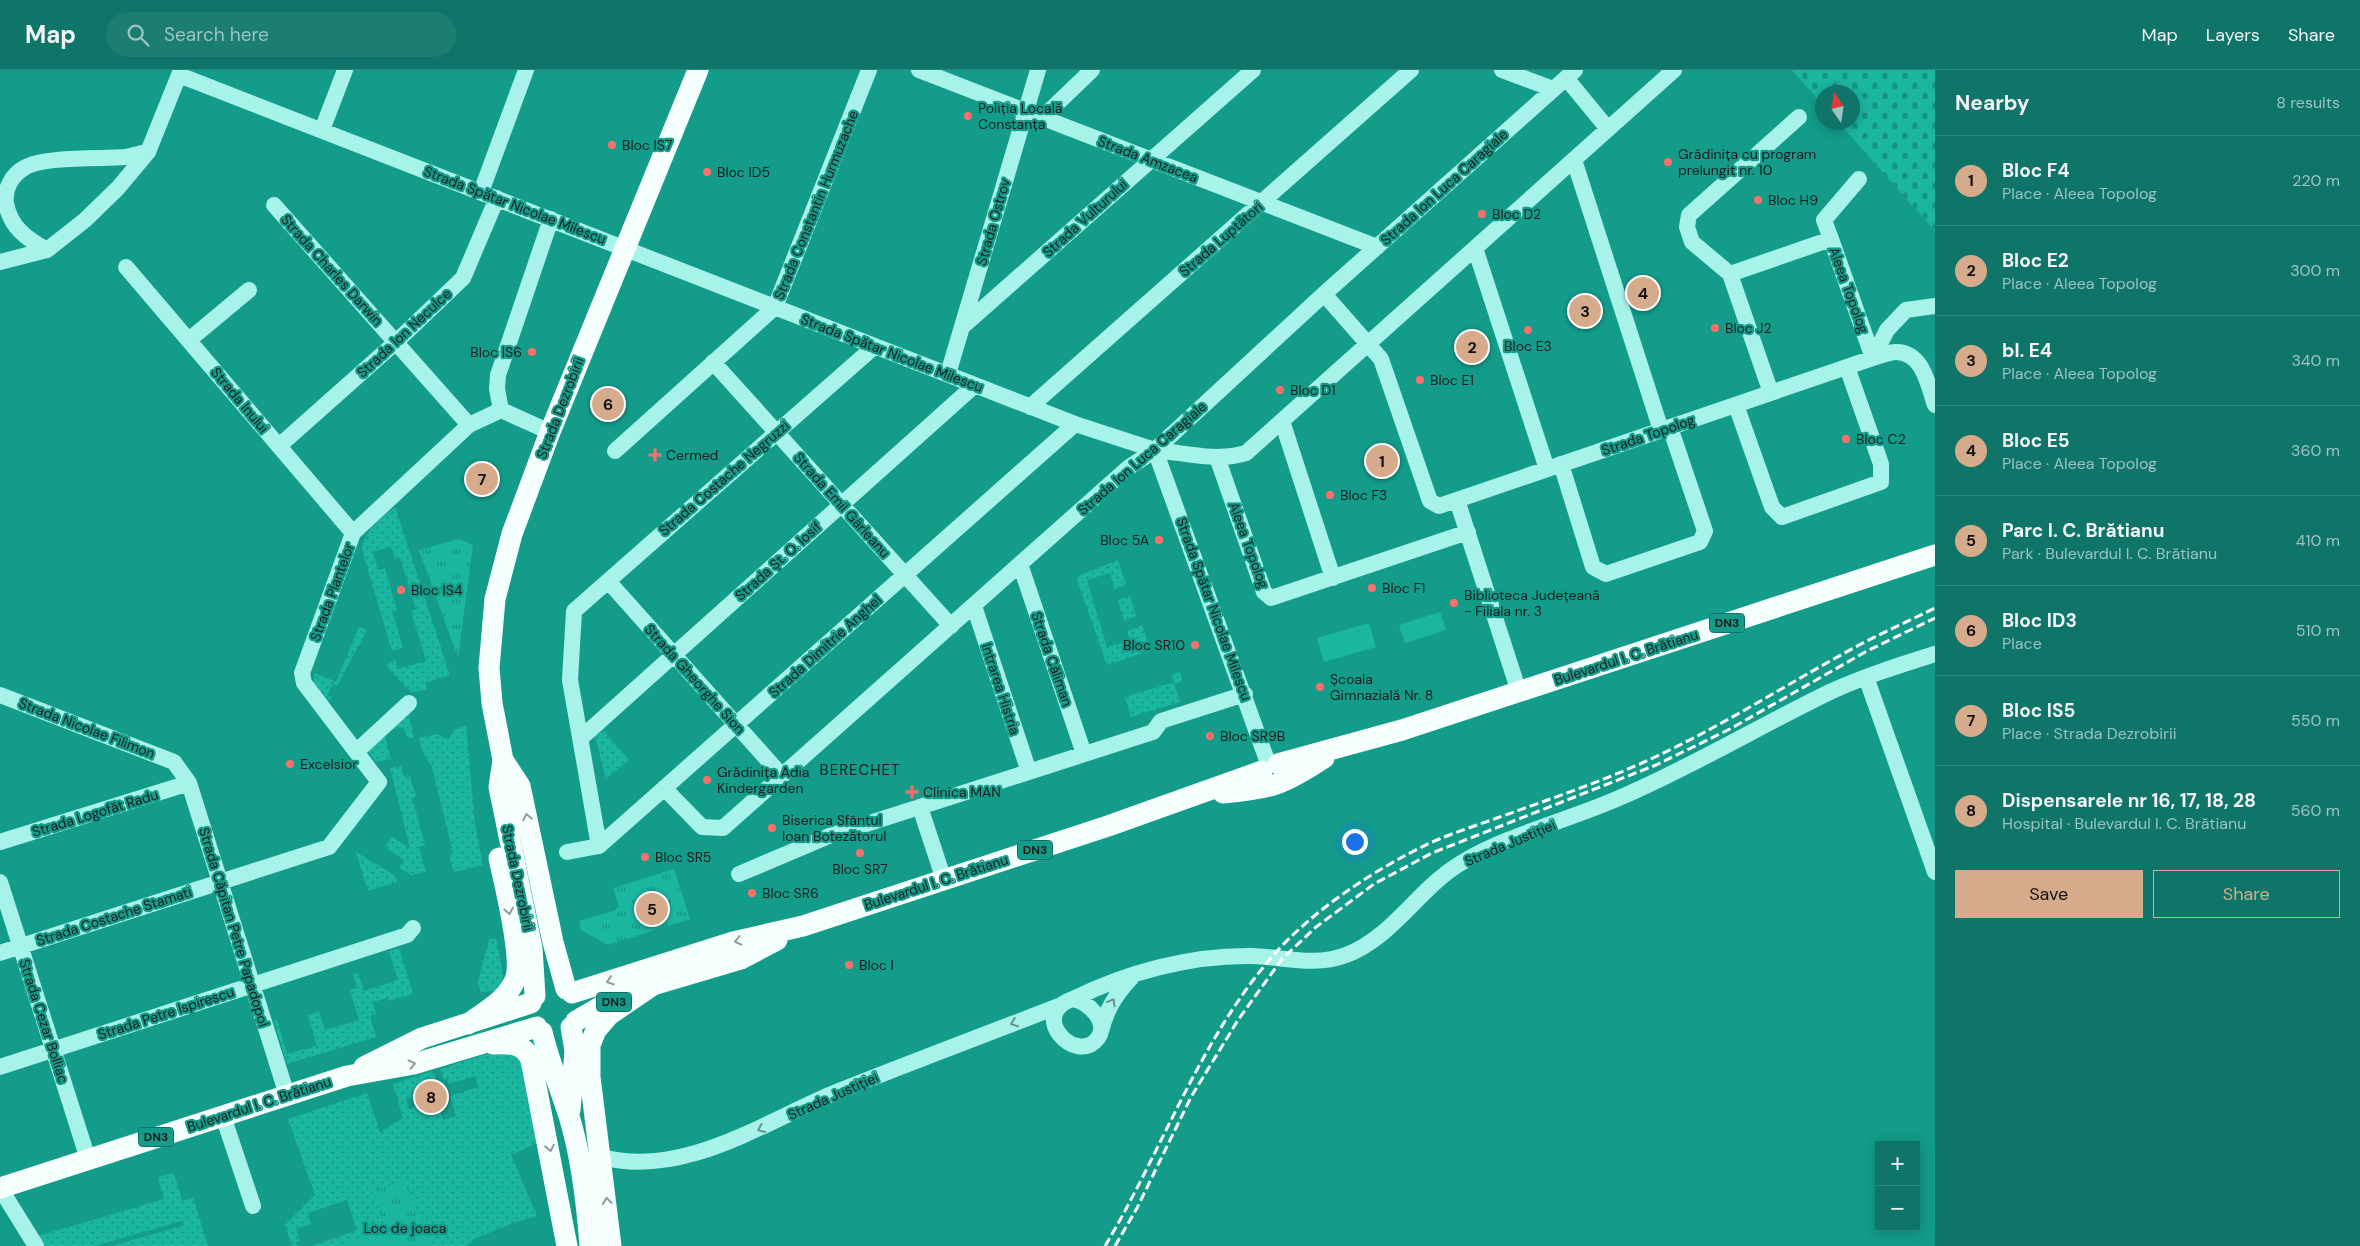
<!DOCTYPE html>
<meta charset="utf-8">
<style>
:root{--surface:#0e7568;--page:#1c7d71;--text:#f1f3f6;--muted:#9bc3c0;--line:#2e877c;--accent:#d6ab8b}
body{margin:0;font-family:"DM Sans",sans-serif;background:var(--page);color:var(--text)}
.controls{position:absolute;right:15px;bottom:15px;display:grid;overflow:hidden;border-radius:0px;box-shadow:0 2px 12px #0003}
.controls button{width:45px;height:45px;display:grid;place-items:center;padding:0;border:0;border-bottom:1px solid var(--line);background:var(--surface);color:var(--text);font:25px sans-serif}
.compass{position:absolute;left:1815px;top:15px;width:45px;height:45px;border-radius:50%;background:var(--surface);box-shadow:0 2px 12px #0003;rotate:347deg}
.you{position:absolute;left:1354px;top:771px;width:18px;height:18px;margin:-12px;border:4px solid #fff;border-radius:50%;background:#1a73e8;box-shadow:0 0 0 8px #1a73e833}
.badge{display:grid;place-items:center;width:32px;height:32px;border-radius:50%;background:var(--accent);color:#111;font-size:16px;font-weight:700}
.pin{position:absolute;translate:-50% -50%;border:2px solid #fff;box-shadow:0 1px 5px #0006}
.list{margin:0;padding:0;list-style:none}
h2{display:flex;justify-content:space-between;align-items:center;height:65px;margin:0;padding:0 20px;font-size:21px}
h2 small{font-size:16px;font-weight:400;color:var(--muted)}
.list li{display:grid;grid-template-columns:32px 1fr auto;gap:15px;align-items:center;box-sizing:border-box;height:90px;padding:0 20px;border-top:1px solid var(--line)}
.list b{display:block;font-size:19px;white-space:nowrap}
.list p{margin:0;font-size:16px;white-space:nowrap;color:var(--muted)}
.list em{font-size:16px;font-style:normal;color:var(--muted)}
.actions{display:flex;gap:10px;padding:15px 20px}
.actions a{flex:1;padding:11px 0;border:1px solid var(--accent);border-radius:0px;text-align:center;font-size:18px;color:var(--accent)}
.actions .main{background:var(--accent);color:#111}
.icon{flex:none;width:28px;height:28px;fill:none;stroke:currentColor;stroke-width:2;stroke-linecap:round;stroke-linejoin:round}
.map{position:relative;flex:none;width:1935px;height:1176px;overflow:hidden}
header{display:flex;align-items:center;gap:30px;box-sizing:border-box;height:70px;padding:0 25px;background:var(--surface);border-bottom:1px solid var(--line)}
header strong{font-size:24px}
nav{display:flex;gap:28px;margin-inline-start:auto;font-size:18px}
.search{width:350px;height:45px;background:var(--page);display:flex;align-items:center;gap:12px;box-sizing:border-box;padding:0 18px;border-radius:28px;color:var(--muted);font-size:19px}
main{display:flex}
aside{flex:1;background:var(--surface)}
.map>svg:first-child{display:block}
</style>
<header>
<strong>Map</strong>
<div class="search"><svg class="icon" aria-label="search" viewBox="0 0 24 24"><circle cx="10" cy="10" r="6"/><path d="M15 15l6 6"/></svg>Search here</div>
<nav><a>Map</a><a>Layers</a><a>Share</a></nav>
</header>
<main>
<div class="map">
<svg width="1935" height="1176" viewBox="0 0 1935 1176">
<defs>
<pattern id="grass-dots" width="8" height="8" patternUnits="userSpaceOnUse" patternTransform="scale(1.25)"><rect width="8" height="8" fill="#1bb6a0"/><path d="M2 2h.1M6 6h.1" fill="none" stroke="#179382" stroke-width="1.8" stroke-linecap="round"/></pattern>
<pattern id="cemetery-stones" width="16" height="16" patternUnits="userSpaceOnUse" patternTransform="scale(1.25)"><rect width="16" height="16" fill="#1bb6a0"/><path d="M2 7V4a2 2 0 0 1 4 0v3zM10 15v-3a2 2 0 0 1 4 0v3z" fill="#179382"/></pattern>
<pattern id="park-tufts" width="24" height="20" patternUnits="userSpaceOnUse" patternTransform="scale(1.25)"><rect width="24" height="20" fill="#1bb6a0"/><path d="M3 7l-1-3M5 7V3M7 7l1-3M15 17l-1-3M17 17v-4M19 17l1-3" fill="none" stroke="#179382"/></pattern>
</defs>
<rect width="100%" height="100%" fill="#139c8a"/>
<path fill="url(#grass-dots)" d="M 395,437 L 450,605 L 425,613 L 427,619 L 412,623 L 386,596 L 395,589 L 398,599 L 426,591 L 411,541 L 416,539 L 400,488 L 395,489 L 391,476 L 373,482 L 378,500 L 385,498 L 397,540 L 392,541 L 403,578 L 392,581 L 362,480 C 364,460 381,449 395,437 Z
M 1118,490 L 1126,514 L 1115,520 L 1110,503 L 1087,510 L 1107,577 L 1130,571 L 1127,561 L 1142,555 L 1151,580 L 1107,595 L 1076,507 Z
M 1130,526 L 1136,546 L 1124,551 L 1118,530 Z
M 359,557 L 367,560 L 337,616 L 333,614 L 327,625 L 332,627 L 327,632 L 313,613 L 315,603 L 336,612 Z
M 1180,602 L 1182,611 L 1174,614 L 1180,632 L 1131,647 L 1125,627 L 1174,612 L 1172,605 Z
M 408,642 L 414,667 L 407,669 L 404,657 L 384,662 L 391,689 L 376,692 L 367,679 Z
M 466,656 L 475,754 L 483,795 L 454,802 L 450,789 L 452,779 L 432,697 L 422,680 L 419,668 L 437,664 L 446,669 L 449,669 L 455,659 Z
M 603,660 L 629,690 L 606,709 L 595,666 Z
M 401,696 L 404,707 L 410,706 L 416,727 L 412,728 L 425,775 L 419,777 L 426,802 L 411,805 L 399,798 L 404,790 L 385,777 L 392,767 L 410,778 L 390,698 Z
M 356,782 L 394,805 L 397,812 L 368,821 Z
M 496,868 L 503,904 L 502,915 L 495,920 L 481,923 L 478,912 L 489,870 Z
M 399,878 L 413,924 L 388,931 L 387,928 L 373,932 L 376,944 L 370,946 L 376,967 L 287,994 L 274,951 L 277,950 L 287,984 L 317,976 L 308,945 L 319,942 L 325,960 L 359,950 L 350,920 L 357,918 L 353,904 L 358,903 L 364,921 L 398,910 L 389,881 Z
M 510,982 L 523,993 L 541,1071 L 511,1085 L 537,1146 L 513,1153 L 474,1169 L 466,1176 L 433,1176 L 404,1110 L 373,1121 L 386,1159 L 337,1176 L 312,1176 L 357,1160 L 347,1130 L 308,1143 L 311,1154 L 296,1159 L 300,1171 L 296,1172 L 297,1176 L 292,1176 L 285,1155 L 315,1125 L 288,1049 L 367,1023 L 380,1062 L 403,1048 L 393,1014 L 433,1001 L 437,1012 L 431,1014 L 433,1021 L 406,1029 L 409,1039 L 437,1031 L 443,1050 L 456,1046 L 450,1026 L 478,1017 L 475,1006 L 449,1014 L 447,1009 L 444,1010 L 440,999 L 486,984 Z
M 174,1103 L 182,1131 L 193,1128 L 208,1176 L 112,1176 L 184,1155 L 182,1151 L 94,1176 L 45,1176 L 38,1166 L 164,1129 L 158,1107 Z"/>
<path fill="url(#cemetery-stones)" d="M 1792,0 L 1935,0 L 1935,161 L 1839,53 L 1852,52 L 1852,22 L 1822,22 L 1822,34 Z"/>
<path fill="url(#park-tufts)" d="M 459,469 L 473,475 L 458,588 L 419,480 Z
M 674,799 L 690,849 L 608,875 L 581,860 L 579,851 L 614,841 L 619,836 L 613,818 Z
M 404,1110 L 433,1176 L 393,1176 L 372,1121 Z"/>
<path fill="#1bb6a0" d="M 1440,542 L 1446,560 L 1405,573 L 1399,555 Z
M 1369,553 L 1376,577 L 1324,592 L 1317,568 Z
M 386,1159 L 393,1176 L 337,1176 Z"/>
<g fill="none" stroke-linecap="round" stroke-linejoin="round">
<path stroke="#a8f3e9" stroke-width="16" d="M 919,0 L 1377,177
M 1502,0 L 1553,19
M 179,5 L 1075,354 L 1155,380 L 1268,693
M 1566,8 L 1608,59
M 1042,48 L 1092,0
M 322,60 L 345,0
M 1574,90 L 1661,360
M 481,122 L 526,0
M 274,135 L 469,355
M 1831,169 L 1824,150 L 1859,109
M 1475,178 L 1547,399
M 47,180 C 27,169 10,157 6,133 C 4,119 12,105 24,98 C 43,86 101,89 125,87 C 133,86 140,83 148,82
M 0,192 L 47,180 L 85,150 L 118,118 L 148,82 L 181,0
M 126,197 L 353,463
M 1730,204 L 1831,169 L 1873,288
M 1324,224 L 1381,289 L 1430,431 L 1439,436 L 1873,288 C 1880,286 1889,282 1896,282 C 1923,282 1928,315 1935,335
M 962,257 L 1253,0
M 189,270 L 249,220
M 1873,288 L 1887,260 L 1906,240 L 1935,236
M 713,292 L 951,556
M 948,304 L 1038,0
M 1771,323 L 1730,204 L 1692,172 L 1687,157 L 1689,145 L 1799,47
M 1736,335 L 1772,437 L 1782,447 L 1881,412 L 1881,394 L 1847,297
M 1030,337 L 1411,0
M 501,340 L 497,319 L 498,305 L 551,149
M 501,340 L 550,362
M 1282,351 L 1333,508
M 279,376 L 396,272 L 463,208 L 497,128
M 1155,380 C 1185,383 1217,392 1246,383 L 1674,0
M 615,381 L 775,237 L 869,0
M 1217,387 L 1264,522 L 1271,528 L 1468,462
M 1561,394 L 1593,497 L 1606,504 L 1700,472 L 1705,461 L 1670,357
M 1457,430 L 1519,622
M 1020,494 L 1084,684
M 608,511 L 782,706
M 974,536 L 1029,702
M 1866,607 L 1935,802
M 0,625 L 174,692 L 189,713 L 287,1025
M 581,668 L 975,315
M 357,681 L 409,633
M 664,718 L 702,757 L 723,758 L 1128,398 L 1155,380 L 1324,224 L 1575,0
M 920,737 L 944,810
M 0,772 L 189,713
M 599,776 L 570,610 L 574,541 L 875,276
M 567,782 L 599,776 L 1075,354
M 739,804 L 829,766 L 1153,662 L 1161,651 L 1245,624
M 0,812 L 88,1089
M 0,883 L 329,777 L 379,712 L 304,613 L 302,603 L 353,463 L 469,355 L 501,340
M 1073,929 C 1128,902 1191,885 1252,886 C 1285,887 1314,897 1346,885 C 1392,868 1419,818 1461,793 C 1507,765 1569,750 1619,728 C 1692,697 1761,655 1832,621 C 1865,606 1900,595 1935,584
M 1073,929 C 1088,931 1109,952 1098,968 C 1076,997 1027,944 1073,929 Z
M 1101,961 C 1107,938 1116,924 1132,907
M 0,997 L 407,865 L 413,858
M 223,1046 L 253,1136
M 602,1087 C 684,1109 767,1050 839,1021 C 912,992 986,964 1059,936
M 0,1118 L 36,1176"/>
<path stroke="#f5fffe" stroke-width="21" d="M 503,690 L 520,716 L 553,872 L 566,919
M 1278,694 L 1402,660 L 1935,485
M 1223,723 C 1271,719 1283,715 1324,688
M 572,923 L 733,872 L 803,856 L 1108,756 L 1262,701
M 535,926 L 532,878 L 499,717 L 503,690 L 492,633 L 489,598 L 495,529 L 512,464 L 550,362 L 698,0
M 576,951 L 600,937 L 653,915 L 741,889 L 777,870
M 468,954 C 484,942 507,930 515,910 C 524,889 504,813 499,788
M 542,962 C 549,991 560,1018 569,1046 C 581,1085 587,1135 590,1176
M 493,974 C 510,973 524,973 531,990 L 567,1176
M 364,997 L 422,968 L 531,933
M 570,1040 L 575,981 L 571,957
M 0,1118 L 347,1006 L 414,994 L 537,957
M 611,1176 L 590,1007 L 590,975 L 596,960 L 609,945 L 653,915"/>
<path stroke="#fff" stroke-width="3" stroke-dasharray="9 4" stroke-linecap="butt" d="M 1105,1176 C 1162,1081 1198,973 1271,888 C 1311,841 1375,799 1430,773 C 1452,763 1475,756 1497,748 C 1550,729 1604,711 1655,687 C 1726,654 1792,611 1861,574 C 1886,561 1911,550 1935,538
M 1115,1176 L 1137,1138 L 1191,1027 L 1238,950 L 1282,889 L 1316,857 L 1374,814 L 1432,783 L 1656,695 L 1730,659 L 1867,581 L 1935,548"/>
</g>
<defs><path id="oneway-chevron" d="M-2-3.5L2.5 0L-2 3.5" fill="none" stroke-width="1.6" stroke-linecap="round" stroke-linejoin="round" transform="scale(1.25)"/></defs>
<g stroke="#949999">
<use href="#oneway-chevron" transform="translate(527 747) rotate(-102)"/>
<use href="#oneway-chevron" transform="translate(509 841) rotate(79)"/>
<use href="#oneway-chevron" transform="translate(738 871) rotate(166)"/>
<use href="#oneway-chevron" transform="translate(610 911) rotate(162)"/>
<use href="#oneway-chevron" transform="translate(412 994) rotate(-13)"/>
<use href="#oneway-chevron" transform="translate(550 1078) rotate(79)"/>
<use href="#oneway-chevron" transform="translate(607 1131) rotate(-96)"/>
</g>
<g stroke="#69938d">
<use href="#oneway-chevron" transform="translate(1112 932) rotate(-61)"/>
<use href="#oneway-chevron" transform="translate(1014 953) rotate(159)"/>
<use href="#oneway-chevron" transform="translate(761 1059) rotate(156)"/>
</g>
<g fill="#ff6e6b" stroke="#139c8a" stroke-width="2">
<circle cx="968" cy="46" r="5"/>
<circle cx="612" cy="75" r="5"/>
<circle cx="1668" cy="92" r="5"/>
<circle cx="707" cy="102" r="5"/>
<circle cx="1758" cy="130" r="5"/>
<circle cx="1482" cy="144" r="5"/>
<circle cx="1715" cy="258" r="5"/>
<circle cx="1528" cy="260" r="5"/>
<circle cx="532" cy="282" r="5"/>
<circle cx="1420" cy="310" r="5"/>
<circle cx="1280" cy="320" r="5"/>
<circle cx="1846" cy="369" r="5"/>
<path d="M652.5 377.5h5v5h5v5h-5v5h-5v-5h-5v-5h5z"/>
<circle cx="1330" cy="425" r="5"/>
<circle cx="1159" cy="470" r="5"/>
<circle cx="1372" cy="518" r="5"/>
<circle cx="401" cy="520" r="5"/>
<circle cx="1454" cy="533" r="5"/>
<circle cx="1195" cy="575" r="5"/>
<circle cx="1320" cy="617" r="5"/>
<circle cx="1210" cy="666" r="5"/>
<circle cx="290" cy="694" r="5"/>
<circle cx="707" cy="710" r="5"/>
<path d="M909.5 714.5h5v5h5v5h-5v5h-5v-5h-5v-5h5z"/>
<circle cx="772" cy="758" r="5"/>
<circle cx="860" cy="783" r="5"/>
<circle cx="645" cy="787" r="5"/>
<circle cx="752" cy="823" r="5"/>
<circle cx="849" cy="895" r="5"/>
</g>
<g text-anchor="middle" stroke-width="4.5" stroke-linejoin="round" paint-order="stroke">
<g fill="#139c8a" stroke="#1a433e" stroke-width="1">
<rect x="1709.5" y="543.5" width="35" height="19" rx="4"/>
<rect x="1017.5" y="770.5" width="35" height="19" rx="4"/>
<rect x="596.5" y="922.5" width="35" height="19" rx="4"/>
<rect x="138.5" y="1057.5" width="35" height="19" rx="4"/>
</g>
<g font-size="12" font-weight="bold" fill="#1d1d1d">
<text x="1727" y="557">DN3</text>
<text x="1035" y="784">DN3</text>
<text x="614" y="936">DN3</text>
<text x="156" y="1071">DN3</text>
</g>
<g font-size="14" fill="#1d1d1d" stroke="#139c8a" text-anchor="start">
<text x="978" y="43">Poliția Locală<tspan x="978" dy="16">Constanța</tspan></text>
<text x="622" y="80">Bloc IS7</text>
<text x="1678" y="89">Grădinița cu program<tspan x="1678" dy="16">prelungit nr. 10</tspan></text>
<text x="717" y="107">Bloc ID5</text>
<text x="1768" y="135">Bloc H9</text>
<text x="1492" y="149">Bloc D2</text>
<text x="1725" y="263">Bloc J2</text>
<text x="1528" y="281" text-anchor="middle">Bloc E3</text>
<text x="522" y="287" text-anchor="end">Bloc IS6</text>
<text x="1430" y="315">Bloc E1</text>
<text x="1290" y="325">Bloc D1</text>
<text x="1856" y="374">Bloc C2</text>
<text x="666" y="390">Cermed</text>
<text x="1340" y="430">Bloc F3</text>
<text x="1149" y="475" text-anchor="end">Bloc 5A</text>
<text x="1382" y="523">Bloc F1</text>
<text x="411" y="525">Bloc IS4</text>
<text x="1464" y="530">Biblioteca Județeană<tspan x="1464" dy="16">- Filiala nr. 3</tspan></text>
<text x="1185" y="580" text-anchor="end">Bloc SR10</text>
<text x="1330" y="614">Școala<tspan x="1330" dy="16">Gimnazială Nr. 8</tspan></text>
<text x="1220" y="671">Bloc SR9B</text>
<text x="300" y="699">Excelsior</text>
<text x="717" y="707">Grădinița Adia<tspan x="717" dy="16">Kindergarden</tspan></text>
<text x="923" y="727">Clinica MAN</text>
<text x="782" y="755">Biserica Sfântul<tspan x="782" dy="16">Ioan Botezătorul</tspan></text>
<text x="655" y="792">Bloc SR5</text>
<text x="860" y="804" text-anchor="middle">Bloc SR7</text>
<text x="762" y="828">Bloc SR6</text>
<text x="859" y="900">Bloc I</text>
</g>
<g font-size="14" fill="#1d1d1d" stroke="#139c8a">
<text transform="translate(1148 89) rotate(21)" y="5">Strada Amzacea</text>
<text transform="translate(1444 117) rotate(-42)" y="5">Strada Ion Luca Caragiale</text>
<text transform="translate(515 135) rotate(21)" y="5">Strada Spătar Nicolae Milescu</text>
<text transform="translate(816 135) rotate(-68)" y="5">Strada Constantin Hurmuzache</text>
<text transform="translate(1085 148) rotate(-42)" y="5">Strada Vulturului</text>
<text transform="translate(993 152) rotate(-74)" y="5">Strada Ostrov</text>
<text transform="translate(1221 169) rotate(-41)" y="5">Strada Luptători</text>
<text transform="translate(332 200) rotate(48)" y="5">Strada Charles Darwin</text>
<text transform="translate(1849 220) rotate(70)" y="5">Aleea Topolog</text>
<text transform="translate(404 263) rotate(-43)" y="5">Strada Ion Neculce</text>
<text transform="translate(892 283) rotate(21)" y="5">Strada Spătar Nicolae Milescu</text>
<text transform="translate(240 330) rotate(50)" y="5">Strada Inului</text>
<text transform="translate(560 338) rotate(-69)" y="5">Strada Dezrobirii</text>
<text transform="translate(1648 365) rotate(-19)" y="5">Strada Topolog</text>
<text transform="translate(1142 388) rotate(-41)" y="5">Strada Ion Luca Caragiale</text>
<text transform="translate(724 408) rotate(-41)" y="5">Strada Costache Negruzzi</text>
<text transform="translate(842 435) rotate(48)" y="5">Strada Emil Gârleanu</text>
<text transform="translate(1249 475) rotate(70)" y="5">Aleea Topolog</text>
<text transform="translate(778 491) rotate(-42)" y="5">Strada Șt. O. Iosif</text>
<text transform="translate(332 522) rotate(-70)" y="5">Strada Plantelor</text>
<text transform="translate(1214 539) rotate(70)" y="5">Strada Spătar Nicolae Milescu</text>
<text transform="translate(825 576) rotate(-42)" y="5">Strada Dimitrie Anghel</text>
<text transform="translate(1626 587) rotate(-18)" y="5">Bulevardul I. C. Brătianu</text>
<text transform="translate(1052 589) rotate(71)" y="5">Strada Căliman</text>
<text transform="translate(695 609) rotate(48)" y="5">Strada Gheorghe Sion</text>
<text transform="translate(1001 619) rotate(72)" y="5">Intrarea Histria</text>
<text transform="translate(87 658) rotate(21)" y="5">Strada Nicolae Filimon</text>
<text transform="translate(95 743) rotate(-17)" y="5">Strada Logofăt Radu</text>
<text transform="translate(1510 773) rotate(-23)" y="5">Strada Justiției</text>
<text transform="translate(518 808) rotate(78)" y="5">Strada Dezrobirii</text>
<text transform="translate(936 812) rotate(-18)" y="5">Bulevardul I. C. Brătianu</text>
<text transform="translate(114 846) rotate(-18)" y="5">Strada Costache Stamati</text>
<text transform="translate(234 857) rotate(73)" y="5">Strada Căpitan Petre Papadopol</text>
<text transform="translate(166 943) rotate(-18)" y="5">Strada Petre Ispirescu</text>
<text transform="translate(44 951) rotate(72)" y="5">Strada Cezar Bolliac</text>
<text transform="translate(833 1026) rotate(-24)" y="5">Strada Justiției</text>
<text transform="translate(259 1034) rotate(-18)" y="5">Bulevardul I. C. Brătianu</text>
</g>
<g font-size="14" fill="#1b1d1c" stroke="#139c8a">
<text x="405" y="1163">Loc de joaca</text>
</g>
<g font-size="15" letter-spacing="1" fill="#1d1d1d" stroke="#139c8a">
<text x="860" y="705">BERECHET</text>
</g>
</g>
</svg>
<div class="controls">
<button>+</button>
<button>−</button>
</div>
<svg class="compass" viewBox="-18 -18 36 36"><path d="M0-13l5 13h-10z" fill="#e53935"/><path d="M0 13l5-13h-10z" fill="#9bc3c0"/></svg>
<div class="you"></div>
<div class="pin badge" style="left:1382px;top:391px">1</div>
<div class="pin badge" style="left:1472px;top:277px">2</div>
<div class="pin badge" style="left:1585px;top:241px">3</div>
<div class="pin badge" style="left:1643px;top:223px">4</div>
<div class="pin badge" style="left:652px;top:839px">5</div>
<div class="pin badge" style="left:608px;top:334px">6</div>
<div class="pin badge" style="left:482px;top:409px">7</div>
<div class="pin badge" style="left:431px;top:1027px">8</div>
</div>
<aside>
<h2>Nearby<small>8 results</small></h2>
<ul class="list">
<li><span class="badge">1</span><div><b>Bloc F4</b><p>Place · Aleea Topolog</p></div><em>220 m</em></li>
<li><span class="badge">2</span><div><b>Bloc E2</b><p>Place · Aleea Topolog</p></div><em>300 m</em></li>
<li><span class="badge">3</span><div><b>bl. E4</b><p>Place · Aleea Topolog</p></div><em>340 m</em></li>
<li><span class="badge">4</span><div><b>Bloc E5</b><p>Place · Aleea Topolog</p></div><em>360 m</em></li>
<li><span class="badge">5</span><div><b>Parc I. C. Brătianu</b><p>Park · Bulevardul I. C. Brătianu</p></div><em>410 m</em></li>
<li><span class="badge">6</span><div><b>Bloc ID3</b><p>Place</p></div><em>510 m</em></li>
<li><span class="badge">7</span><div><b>Bloc IS5</b><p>Place · Strada Dezrobirii</p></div><em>550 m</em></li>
<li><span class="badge">8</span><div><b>Dispensarele nr 16, 17, 18, 28</b><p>Hospital · Bulevardul I. C. Brătianu</p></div><em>560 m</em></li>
</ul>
<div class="actions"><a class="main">Save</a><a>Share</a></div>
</aside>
</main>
